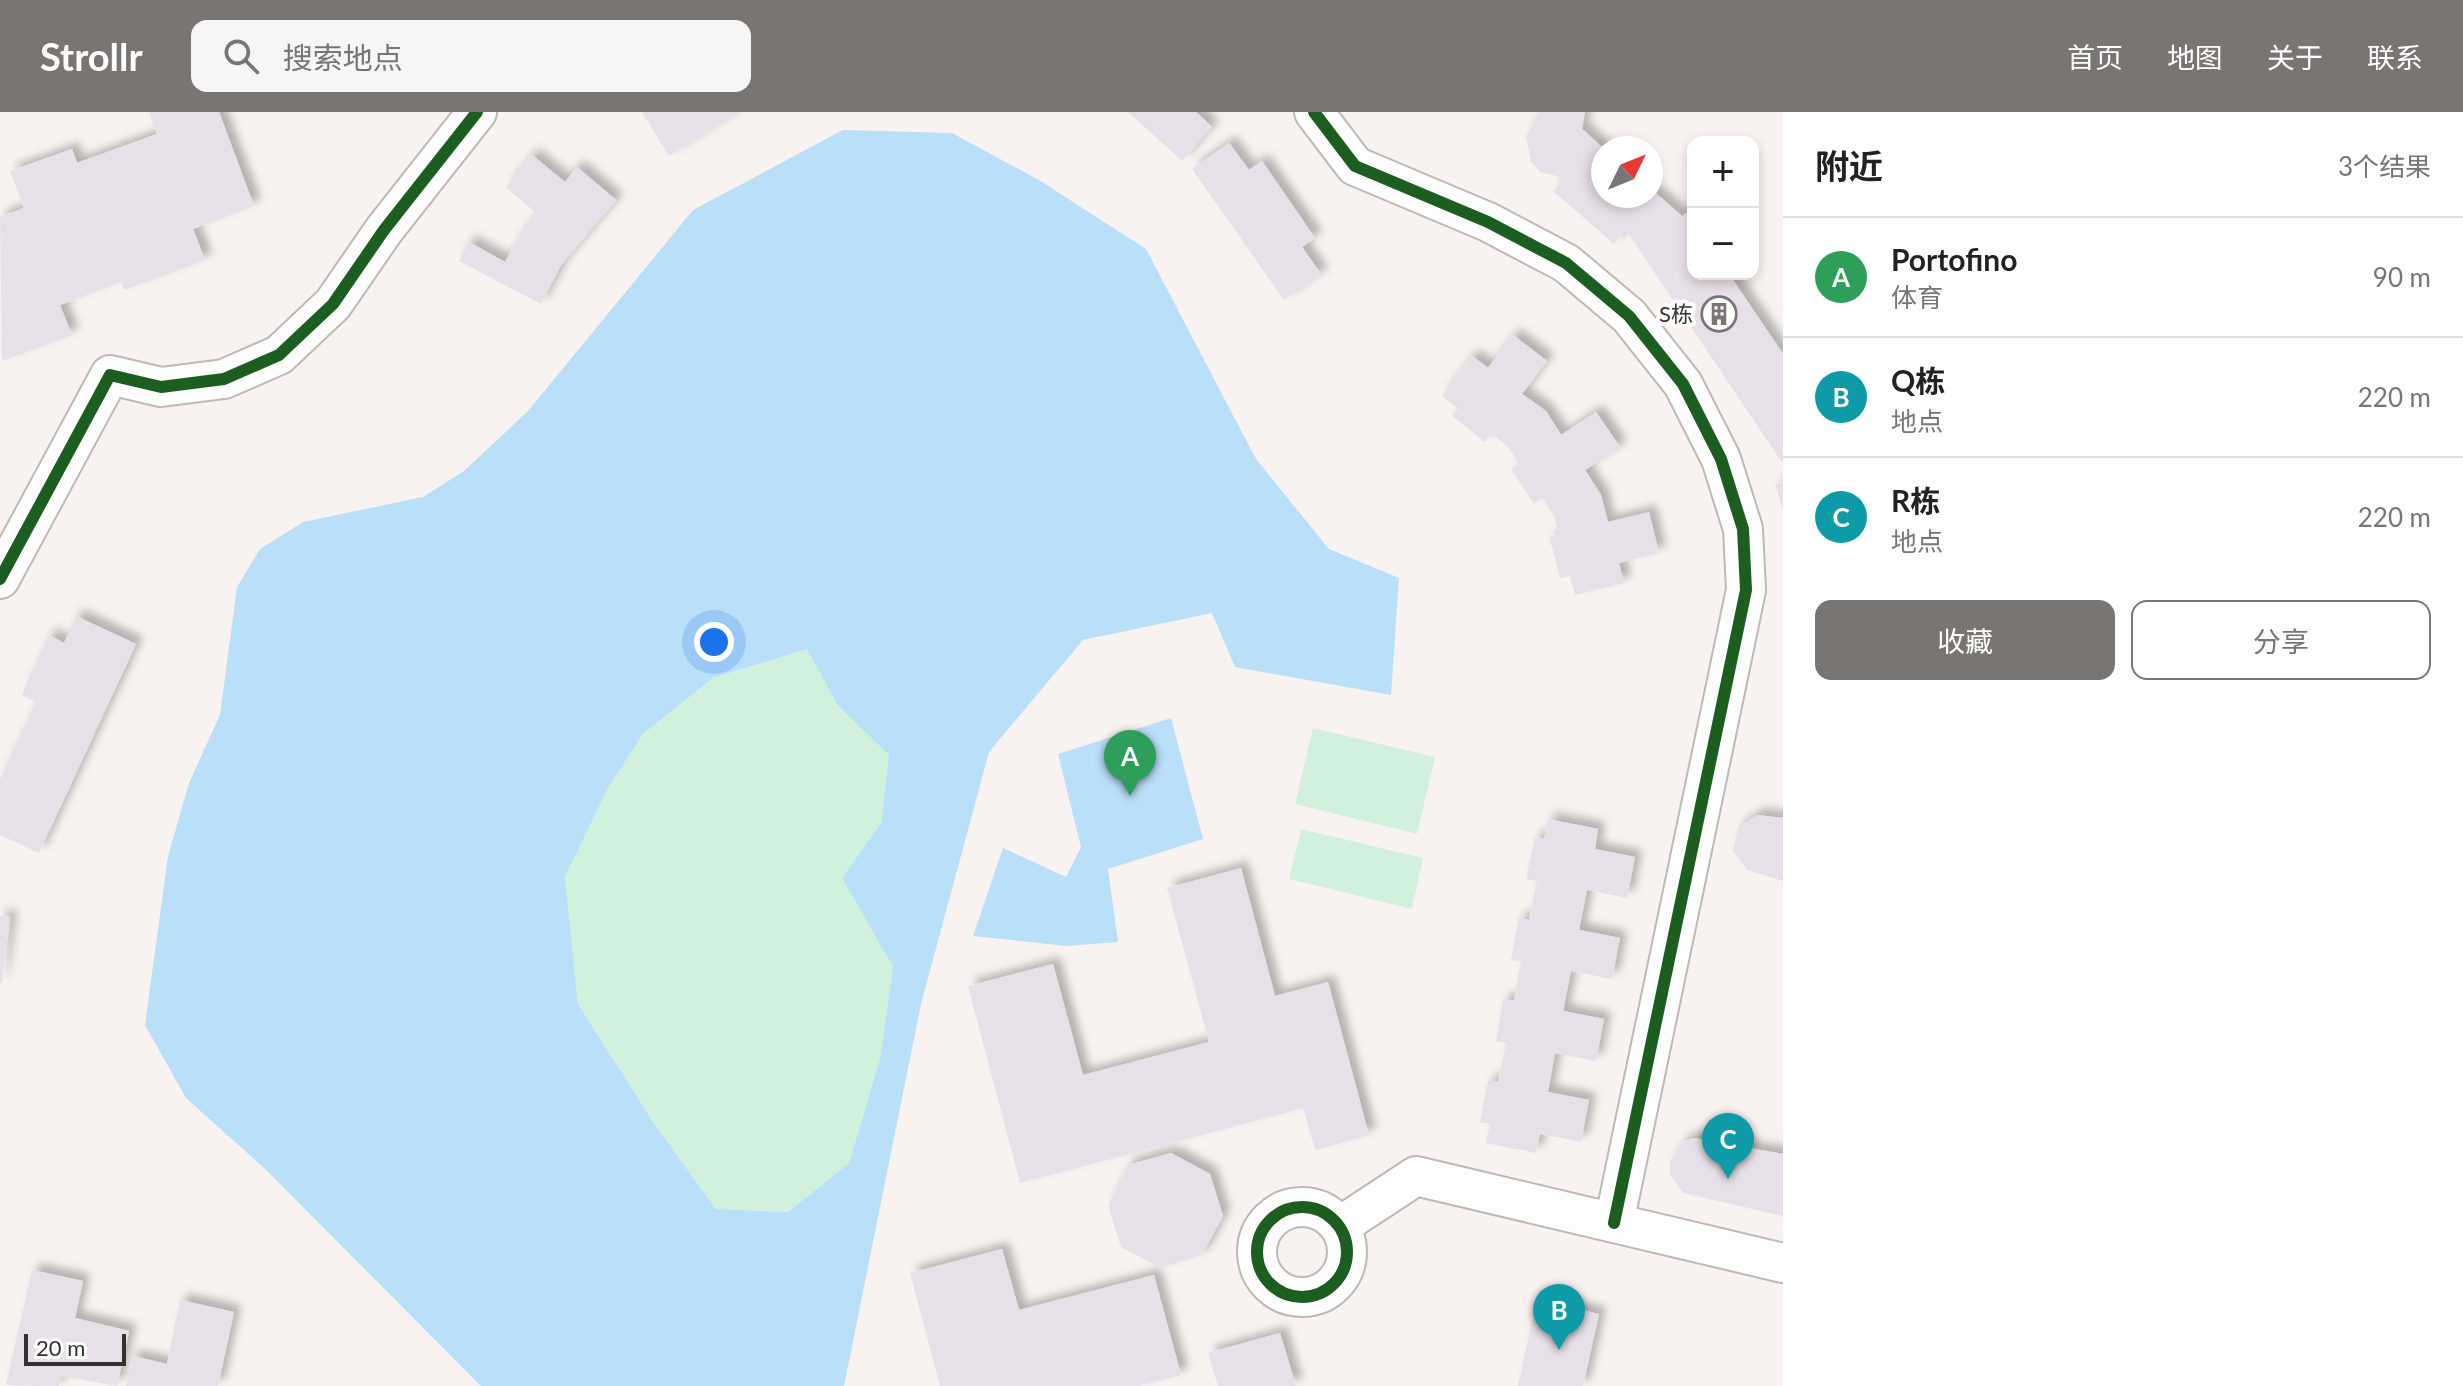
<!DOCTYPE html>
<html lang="zh">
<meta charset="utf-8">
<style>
:root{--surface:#fff;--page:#f6f6f6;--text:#222;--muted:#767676;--line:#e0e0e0;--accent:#797573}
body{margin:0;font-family:Lato,"Noto Sans SC",sans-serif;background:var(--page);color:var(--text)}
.controls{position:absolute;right:24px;top:24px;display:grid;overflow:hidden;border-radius:16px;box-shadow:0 4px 12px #0003}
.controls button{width:72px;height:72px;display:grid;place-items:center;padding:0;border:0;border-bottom:2px solid var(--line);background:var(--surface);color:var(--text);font:40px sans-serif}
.compass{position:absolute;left:1591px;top:24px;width:72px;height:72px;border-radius:50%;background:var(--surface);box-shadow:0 4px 12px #0003;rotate:47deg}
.scale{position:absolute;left:24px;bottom:20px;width:102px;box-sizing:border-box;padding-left:8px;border:4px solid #35312f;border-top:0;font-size:22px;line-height:28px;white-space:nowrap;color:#35312f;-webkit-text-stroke:6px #fff;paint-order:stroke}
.you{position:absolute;left:714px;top:530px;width:28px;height:28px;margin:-20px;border:6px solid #fff;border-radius:50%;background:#1a73e8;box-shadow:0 0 0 12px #1a73e833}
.badge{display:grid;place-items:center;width:52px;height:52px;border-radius:50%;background:var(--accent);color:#fff;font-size:26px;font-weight:700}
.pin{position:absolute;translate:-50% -66px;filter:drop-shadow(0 2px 4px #0008)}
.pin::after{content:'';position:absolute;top:42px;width:28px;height:24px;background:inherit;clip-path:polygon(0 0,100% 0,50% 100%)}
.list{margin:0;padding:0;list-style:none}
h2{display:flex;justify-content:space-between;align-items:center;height:104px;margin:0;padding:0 32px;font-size:34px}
h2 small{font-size:26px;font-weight:400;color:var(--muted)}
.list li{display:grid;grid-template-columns:52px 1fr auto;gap:24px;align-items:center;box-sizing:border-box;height:120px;padding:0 32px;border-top:2px solid var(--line)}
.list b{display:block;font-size:30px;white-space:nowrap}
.list p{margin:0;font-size:26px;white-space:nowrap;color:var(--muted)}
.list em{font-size:26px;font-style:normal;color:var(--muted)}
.actions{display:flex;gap:16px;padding:24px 32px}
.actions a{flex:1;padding:18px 0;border:2px solid var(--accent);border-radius:16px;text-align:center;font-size:28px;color:var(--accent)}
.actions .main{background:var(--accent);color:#fff}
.icon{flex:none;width:44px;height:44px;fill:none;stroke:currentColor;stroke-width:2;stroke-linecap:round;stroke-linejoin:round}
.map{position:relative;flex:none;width:1783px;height:1274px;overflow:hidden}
header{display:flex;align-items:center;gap:48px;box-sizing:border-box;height:112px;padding:0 40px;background:var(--accent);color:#fff}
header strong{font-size:38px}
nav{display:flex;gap:44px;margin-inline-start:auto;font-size:28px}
.search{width:560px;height:72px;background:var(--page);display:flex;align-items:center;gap:20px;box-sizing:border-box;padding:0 28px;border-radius:16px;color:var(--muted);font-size:30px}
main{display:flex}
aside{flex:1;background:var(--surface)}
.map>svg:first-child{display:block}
</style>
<header>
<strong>Strollr</strong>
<div class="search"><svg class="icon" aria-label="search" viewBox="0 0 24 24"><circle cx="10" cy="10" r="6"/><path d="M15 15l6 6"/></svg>搜索地点</div>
<nav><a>首页</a><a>地图</a><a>关于</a><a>联系</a></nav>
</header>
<main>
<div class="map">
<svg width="1783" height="1274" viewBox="0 0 1783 1274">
<defs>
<filter id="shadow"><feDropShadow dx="7" dy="-7" stdDeviation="4" flood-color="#0004"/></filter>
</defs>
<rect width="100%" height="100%" fill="#f8f3f0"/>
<path fill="#d2f1dd" d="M 807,537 L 838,594 L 889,643 L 881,711 L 842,766 L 893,855 L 880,947 L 849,1051 L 788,1100 L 716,1097 L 655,1013 L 578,892 L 565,765 L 609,673 L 643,622 L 713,566 Z
M 1313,616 L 1435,645 L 1417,722 L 1295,692 Z
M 1301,717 L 1423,746 L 1412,797 L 1289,767 Z"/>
<path fill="#badff8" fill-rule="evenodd" d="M 843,18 L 952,21 L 1039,68 L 1146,137 L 1256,347 L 1329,437 L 1399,466 L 1391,583 L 1235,555 L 1212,501 L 1083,528 L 989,640 L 921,892 L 844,1274 L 481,1274 L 263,1055 L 186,986 L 145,913 L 168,744 L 189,671 L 220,603 L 237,475 L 260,437 L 303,410 L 423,385 L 464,359 L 528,299 L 693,98 ZM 807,537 L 838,594 L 889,643 L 881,711 L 842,766 L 893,855 L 880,947 L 849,1051 L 788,1100 L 716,1097 L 655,1013 L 578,892 L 565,765 L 609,674 L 643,622 L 713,566 Z
M 1171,606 L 1203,727 L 1108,757 L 1118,830 L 1066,834 L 973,824 L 1003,736 L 1066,765 L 1081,735 L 1058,642 Z"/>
<path fill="#e8e0e8" filter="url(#shadow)" d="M 149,0 L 219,0 L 254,94 L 193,117 L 205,148 L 124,178 L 121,170 L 60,193 L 72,223 L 2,249 L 0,105 L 24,96 L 10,59 L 72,37 L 77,51 L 157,22 Z
M 642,0 L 739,0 L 669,44 Z
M 1128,0 L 1196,0 L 1212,15 L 1182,49 Z
M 1540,0 L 1585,0 L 1582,17 L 1603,36 L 1603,84 L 1651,84 L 1651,77 L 1682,104 L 1693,97 L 1693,162 L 1729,162 L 1783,242 L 1783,352 L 1626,118 L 1614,132 L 1553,79 L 1565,66 L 1540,60 L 1531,50 L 1526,24 Z
M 1229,31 L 1249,58 L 1262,49 L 1315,126 L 1302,135 L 1321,162 L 1284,188 L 1192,57 Z
M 532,43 L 565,70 L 577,55 L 616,88 L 561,153 L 541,192 L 459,149 L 469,130 L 505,150 L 519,125 L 537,102 L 506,75 Z
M 1513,223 L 1547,249 L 1522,282 L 1546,299 L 1561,323 L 1596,300 L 1620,335 L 1585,358 L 1601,383 L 1608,410 L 1649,400 L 1659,441 L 1619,451 L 1624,471 L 1575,483 L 1570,464 L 1560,466 L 1555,446 L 1549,425 L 1559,423 L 1554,404 L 1542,386 L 1534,392 L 1522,374 L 1511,357 L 1519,351 L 1507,334 L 1492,322 L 1485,330 L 1452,304 L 1458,296 L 1442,284 L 1472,244 L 1488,256 Z
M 1783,370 L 1783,394 L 1782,394 L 1775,372 Z
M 76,504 L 136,532 L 39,741 L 0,723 L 0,667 L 36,590 L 22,583 L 35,553 L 49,523 L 64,531 Z
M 1757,703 L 1783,706 L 1783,769 L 1747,758 L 1733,739 L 1738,716 Z
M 1548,707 L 1598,717 L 1595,737 L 1635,745 L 1627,786 L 1587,778 L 1579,818 L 1620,826 L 1612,867 L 1571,859 L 1563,899 L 1604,907 L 1596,949 L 1555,941 L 1548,980 L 1589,988 L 1581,1030 L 1540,1022 L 1536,1041 L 1486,1031 L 1490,1012 L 1480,1010 L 1488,969 L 1498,970 L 1502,951 L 1506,931 L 1496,929 L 1503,887 L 1514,889 L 1521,849 L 1511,848 L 1519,806 L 1529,808 L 1537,769 L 1526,767 L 1535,725 L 1544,727 Z
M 1241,756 L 1275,884 L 1328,870 L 1369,1023 L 1315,1038 L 1303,996 L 1020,1071 L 968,874 L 1053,852 L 1083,963 L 1209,930 L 1167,776 Z
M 0,804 L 10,805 L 2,871 L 0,871 Z
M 1694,1026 L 1783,1042 L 1783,1104 L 1683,1081 L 1670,1062 L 1670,1050 L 1683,1030 Z
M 1171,1041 L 1210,1062 L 1223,1104 L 1202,1143 L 1160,1156 L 1121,1135 L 1108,1093 L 1128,1053 Z
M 1002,1137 L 1019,1198 L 1154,1163 L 1181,1263 L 1139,1274 L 940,1274 L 910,1161 Z
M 32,1158 L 83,1169 L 75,1206 L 129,1219 L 117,1274 L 61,1264 L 59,1274 L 6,1273 Z
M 1537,1187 L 1599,1202 L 1583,1274 L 1518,1274 Z
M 180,1188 L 234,1200 L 218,1274 L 126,1274 L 132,1244 L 167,1252 Z
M 1280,1221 L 1296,1274 L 1218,1274 L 1208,1241 Z"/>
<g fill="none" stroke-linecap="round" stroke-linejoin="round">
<defs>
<path id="street" d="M 1314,0 L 1355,54 L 1488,110 L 1566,151 L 1629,204 L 1683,272 L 1721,347 L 1743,417 L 1746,478 L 1614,1111
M 0,467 L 110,263 L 161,275 L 224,267 L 279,243 L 333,192 L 384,118 L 477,0
M1257 1140a45 45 0 1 1 90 0a45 45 0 1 1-90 0Z
M 1340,1114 L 1416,1064 L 1783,1151"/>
</defs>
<use href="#street" stroke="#bdb9b7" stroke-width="42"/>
<use href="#street" stroke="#fefdfd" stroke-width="38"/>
<defs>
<path id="cycleway" d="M 1314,0 L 1355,54 L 1488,110 L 1566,151 L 1629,204 L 1683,272 L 1721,347 L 1743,417 L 1746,478 L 1614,1111
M 0,467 L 110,263 L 161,275 L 224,267 L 279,243 L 333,192 L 384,118 L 477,0
M1257 1140a45 45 0 1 1 90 0a45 45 0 1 1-90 0Z"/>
</defs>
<use href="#cycleway" stroke="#fff" stroke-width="17"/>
<use href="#cycleway" stroke="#1b5e20" stroke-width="12"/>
</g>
<defs>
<symbol id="building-ring" viewBox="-11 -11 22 22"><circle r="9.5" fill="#fff" stroke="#797573" stroke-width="1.5"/><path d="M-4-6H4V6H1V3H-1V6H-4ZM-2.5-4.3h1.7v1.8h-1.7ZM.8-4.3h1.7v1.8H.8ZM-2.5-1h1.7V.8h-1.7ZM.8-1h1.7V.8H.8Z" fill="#797573"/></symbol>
</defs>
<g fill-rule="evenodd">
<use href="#building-ring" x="1699" y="182" width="40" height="40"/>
</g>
<g text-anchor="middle" stroke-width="8" stroke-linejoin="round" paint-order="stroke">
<g font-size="22" fill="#35312f" stroke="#fff" text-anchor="end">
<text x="1693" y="210">S栋</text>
</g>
</g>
</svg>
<div class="controls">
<button>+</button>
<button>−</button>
</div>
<svg class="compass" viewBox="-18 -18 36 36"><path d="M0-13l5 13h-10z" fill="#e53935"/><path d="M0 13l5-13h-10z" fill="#767676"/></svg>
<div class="scale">20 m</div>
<div class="you"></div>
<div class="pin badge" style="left:1130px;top:684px;background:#2e9e5b">A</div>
<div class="pin badge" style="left:1559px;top:1238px;background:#0f9aa8">B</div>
<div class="pin badge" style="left:1728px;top:1067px;background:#0f9aa8">C</div>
</div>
<aside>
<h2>附近<small>3个结果</small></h2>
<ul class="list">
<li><span class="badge" style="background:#2e9e5b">A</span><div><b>Portofino</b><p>体育</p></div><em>90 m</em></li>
<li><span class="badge" style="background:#0f9aa8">B</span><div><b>Q栋</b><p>地点</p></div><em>220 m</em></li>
<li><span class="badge" style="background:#0f9aa8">C</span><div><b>R栋</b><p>地点</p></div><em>220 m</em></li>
</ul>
<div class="actions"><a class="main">收藏</a><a>分享</a></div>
</aside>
</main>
